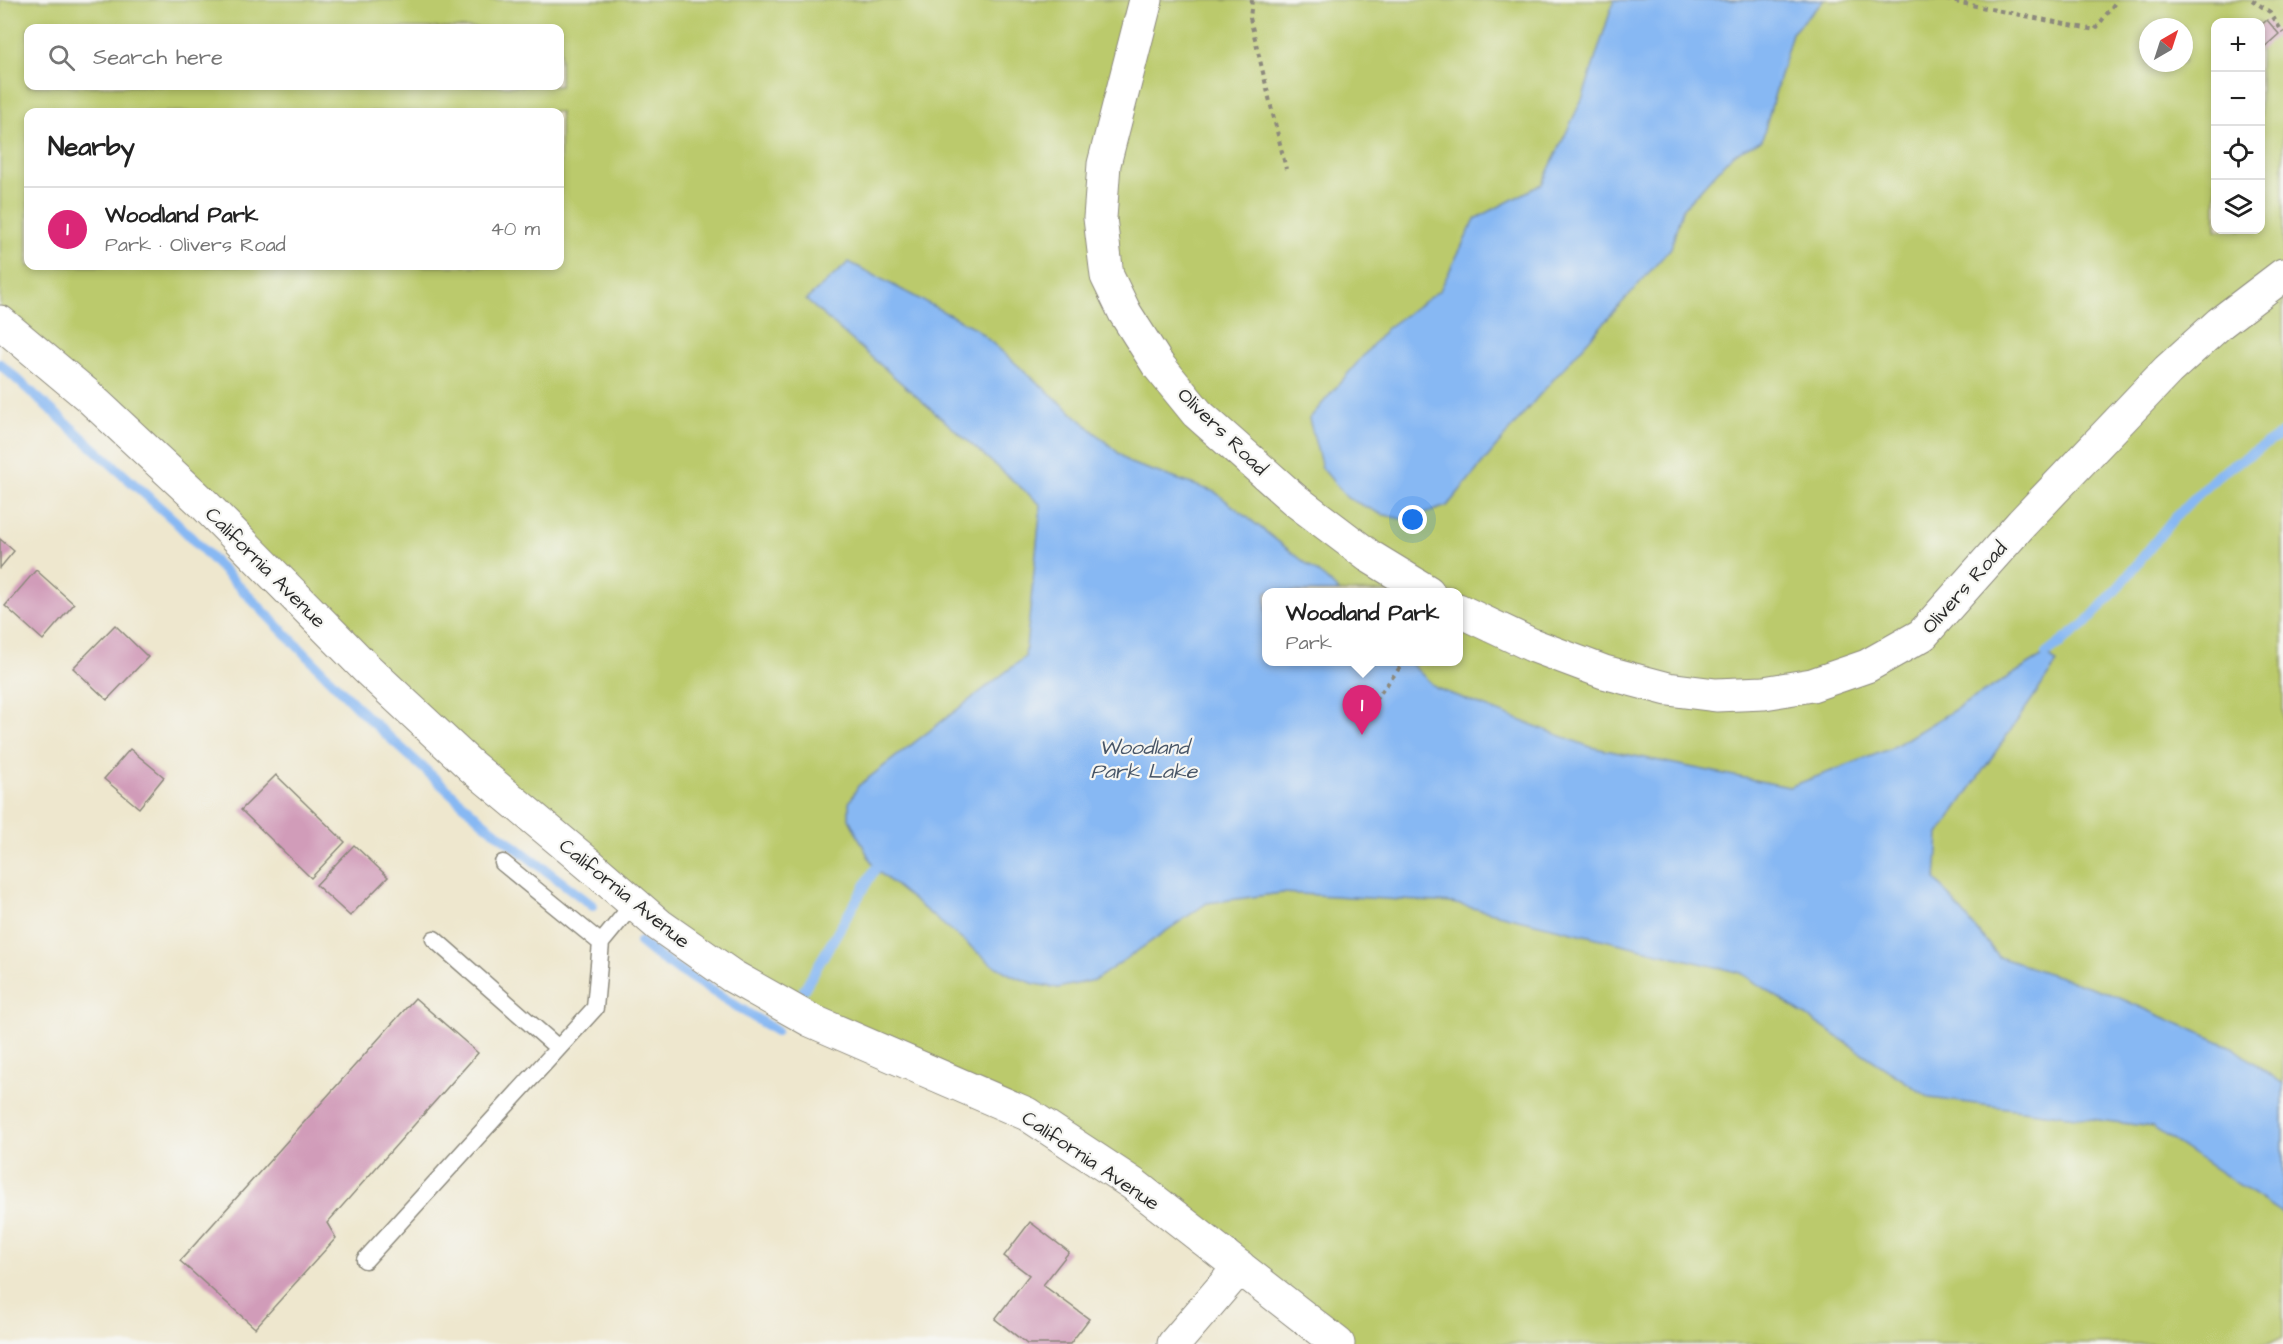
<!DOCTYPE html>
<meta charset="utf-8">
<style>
:root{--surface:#fff;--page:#f2f2f2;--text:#222;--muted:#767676;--line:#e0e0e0;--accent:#db2777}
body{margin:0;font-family:"Architects Daughter",sans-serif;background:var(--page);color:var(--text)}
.controls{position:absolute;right:18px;top:18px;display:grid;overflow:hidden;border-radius:12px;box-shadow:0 3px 9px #0003}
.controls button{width:54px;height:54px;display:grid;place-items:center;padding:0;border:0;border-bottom:2px solid var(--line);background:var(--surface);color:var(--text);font:30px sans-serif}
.compass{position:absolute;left:2139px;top:18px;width:54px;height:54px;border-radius:50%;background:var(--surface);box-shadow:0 3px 9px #0003;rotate:39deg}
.you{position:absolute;left:1413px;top:520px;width:21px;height:21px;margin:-15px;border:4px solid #fff;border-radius:50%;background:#1a73e8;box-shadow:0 0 0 9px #1a73e833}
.badge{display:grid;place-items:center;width:39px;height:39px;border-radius:50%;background:var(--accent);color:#fff;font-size:20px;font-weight:700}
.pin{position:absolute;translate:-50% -50px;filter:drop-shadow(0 2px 3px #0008)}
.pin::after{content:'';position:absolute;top:32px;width:21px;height:18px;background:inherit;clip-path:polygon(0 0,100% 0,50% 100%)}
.popup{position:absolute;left:1262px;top:588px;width:201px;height:78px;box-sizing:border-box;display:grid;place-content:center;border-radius:12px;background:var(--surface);filter:drop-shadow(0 2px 4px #0005);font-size:20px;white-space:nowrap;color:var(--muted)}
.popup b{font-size:22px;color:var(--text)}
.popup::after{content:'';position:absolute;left:50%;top:100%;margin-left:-12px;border:12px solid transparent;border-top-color:var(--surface)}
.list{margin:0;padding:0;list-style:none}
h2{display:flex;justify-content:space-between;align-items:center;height:78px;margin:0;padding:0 24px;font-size:26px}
h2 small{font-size:20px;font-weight:400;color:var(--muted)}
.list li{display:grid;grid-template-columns:39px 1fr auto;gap:18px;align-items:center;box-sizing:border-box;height:84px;padding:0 24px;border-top:2px solid var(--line)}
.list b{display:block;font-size:22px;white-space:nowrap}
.list p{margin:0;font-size:20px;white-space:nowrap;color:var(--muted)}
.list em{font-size:20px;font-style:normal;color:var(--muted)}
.icon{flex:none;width:33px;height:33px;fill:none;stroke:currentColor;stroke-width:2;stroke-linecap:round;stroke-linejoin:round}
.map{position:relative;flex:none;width:2283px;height:1344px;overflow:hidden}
.search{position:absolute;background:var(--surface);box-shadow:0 3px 9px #0003;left:24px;top:24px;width:540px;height:66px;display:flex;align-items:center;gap:15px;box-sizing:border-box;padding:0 21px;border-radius:12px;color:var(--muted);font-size:22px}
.panel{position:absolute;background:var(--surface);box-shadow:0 3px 9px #0003;left:24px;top:108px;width:540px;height:162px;border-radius:12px}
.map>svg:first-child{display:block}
</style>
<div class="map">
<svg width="2283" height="1344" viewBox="0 0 2283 1344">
<rect width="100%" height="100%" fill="#f6f6f2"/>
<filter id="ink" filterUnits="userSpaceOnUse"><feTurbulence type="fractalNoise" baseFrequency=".0167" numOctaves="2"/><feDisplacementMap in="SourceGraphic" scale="12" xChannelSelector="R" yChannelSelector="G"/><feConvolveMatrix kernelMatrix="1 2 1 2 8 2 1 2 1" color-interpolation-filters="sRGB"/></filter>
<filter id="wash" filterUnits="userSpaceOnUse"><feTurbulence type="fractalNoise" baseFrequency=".008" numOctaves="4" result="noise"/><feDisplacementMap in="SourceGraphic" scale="24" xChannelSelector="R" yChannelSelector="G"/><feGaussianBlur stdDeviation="1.35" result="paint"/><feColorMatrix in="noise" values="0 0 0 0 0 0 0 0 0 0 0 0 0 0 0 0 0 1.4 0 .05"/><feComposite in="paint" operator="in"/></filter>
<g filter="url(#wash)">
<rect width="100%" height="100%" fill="#eee7ce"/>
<path fill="#bbca6c" stroke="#737a4c" stroke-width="1.5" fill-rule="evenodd" d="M 0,0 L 2283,0 L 2283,1337 L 2269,1344 L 1338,1344 L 1027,1114 L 772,999 L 537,821 L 0,326 ZM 2216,22 L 2260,22 L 2260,230 L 2216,230 ZM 2148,27 L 2184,27 L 2184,63 L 2148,63 ZM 28,28 L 560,28 L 560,86 L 28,86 ZM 28,112 L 560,112 L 560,266 L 28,266 ZM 1266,592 L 1458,592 L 1458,662 L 1266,662 Z"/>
<path fill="#87b8f3" stroke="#59728f" stroke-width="1.5" d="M 1614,0 L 1824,0 L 1792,33 L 1762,140 L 1733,154 L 1682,210 L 1671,248 L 1536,399 L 1447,506 L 1406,520 L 1381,514 L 1347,498 L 1322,468 L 1309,419 L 1387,328 L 1440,290 L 1475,219 L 1542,184 L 1583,97 Z
M 849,262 L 975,328 L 1130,463 L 1215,492 L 1326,579 L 1339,592 L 1266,592 L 1266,662 L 1409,662 L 1436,688 L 1590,747 L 1789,787 L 1890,749 L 2046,654 L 2057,663 L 1939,834 L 1936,880 L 1999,957 L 2106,992 L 2234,1048 L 2283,1084 L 2283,1214 L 2152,1127 L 1930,1098 L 1741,973 L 1452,903 L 1282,893 L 1207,903 L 1095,980 L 1058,988 L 1035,984 L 1013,976 L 993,965 L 875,869 L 849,819 L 849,803 L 858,786 L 1025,657 L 1041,505 L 806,300 Z"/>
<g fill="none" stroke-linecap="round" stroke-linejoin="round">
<path stroke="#87b8f3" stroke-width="10" d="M 0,364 L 175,521 L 367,717 L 485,824 L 593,906
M 2046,654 L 2085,624 L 2122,583 L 2174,518 L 2218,475 L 2283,433
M 640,942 L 660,958 L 776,1031
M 804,989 L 875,869"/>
</g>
<g id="blocks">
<path fill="#d19cb9" d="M 2267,20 L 2279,34 L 2260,51 L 2260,26 Z
M 0,539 L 14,551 L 0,568 Z
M 36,570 L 74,604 L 43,640 L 5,606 Z
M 115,625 L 148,657 L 107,700 L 73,668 Z
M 130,749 L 164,777 L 139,808 L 104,779 Z
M 276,775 L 345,842 L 311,878 L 241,810 Z
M 354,845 L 388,877 L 350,916 L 316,885 Z
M 415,998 L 478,1053 L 327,1223 L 336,1238 L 255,1328 L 180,1261 Z
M 1030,1222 L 1069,1252 L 1043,1285 L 1089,1319 L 1070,1344 L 1027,1344 L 995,1319 L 1029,1275 L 1004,1256 Z"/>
</g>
</g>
<g filter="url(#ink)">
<use href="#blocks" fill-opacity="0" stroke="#8c897c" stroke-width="1.5"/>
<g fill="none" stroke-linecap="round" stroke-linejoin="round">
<defs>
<path id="lane" d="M 503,863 L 601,943
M 434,939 L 558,1048
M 365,1260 L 595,1008 L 601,943 L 634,903"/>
<path id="street" d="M 1146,0 L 1104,164 L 1100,218 L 1107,276 L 1125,313 L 1158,365 L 1197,413 L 1295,500 L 1369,556 L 1428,592
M 0,322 L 86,394 L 204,504 L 366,668 L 471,766 L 591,866 L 659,925 L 732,976 L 810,1020 L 1027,1114 L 1133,1184 L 1338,1344
M 1458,610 L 1532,645 L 1604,672 L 1668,689 L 1716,695 L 1764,693 L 1812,685 L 1867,666 L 1922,635 L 2022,523 L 2168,370 L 2220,323 L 2283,275
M 1174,1344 L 1240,1267"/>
</defs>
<use href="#lane" stroke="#8c897c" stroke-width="19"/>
<use href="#street" stroke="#8c897c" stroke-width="35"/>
<path stroke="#8c897c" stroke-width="4" stroke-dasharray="4.5 4.5" stroke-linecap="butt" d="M 1252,0 L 1250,18 L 1286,169
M 1946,0 L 2095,30 L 2117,0
M 2252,0 L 2270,12 L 2283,33
M 1370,707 L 1404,662"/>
<use href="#lane" stroke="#fff" stroke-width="16"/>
<use href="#street" stroke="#fff" stroke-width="33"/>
</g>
</g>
<g text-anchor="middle" stroke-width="4.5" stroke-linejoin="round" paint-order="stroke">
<g font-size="20" fill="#2b2b2b" stroke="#f6f6f2">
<text transform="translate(1223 431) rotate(44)" y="7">Olivers Road</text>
<text transform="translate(266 567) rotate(45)" y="7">California Avenue</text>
<text transform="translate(1964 587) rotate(-48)" y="7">Olivers Road</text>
<text transform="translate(625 893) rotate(39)" y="7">California Avenue</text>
<text transform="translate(1091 1160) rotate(34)" y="7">California Avenue</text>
</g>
<g font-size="21" font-style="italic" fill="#475567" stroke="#f6f6f2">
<text x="1144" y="754">Woodland<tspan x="1144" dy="24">Park Lake</tspan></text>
</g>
</g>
</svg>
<div class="controls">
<button>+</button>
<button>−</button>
<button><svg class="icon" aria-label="locate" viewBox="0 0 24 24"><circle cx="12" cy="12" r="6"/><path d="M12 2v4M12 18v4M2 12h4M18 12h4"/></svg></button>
<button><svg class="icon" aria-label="layers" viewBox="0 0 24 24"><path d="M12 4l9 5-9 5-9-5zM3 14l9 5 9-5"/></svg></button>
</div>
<svg class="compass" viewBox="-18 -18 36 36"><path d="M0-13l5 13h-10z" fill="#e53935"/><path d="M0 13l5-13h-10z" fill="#767676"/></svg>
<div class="you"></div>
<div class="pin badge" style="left:1362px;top:735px">1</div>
<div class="popup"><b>Woodland Park</b>Park</div>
<div class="search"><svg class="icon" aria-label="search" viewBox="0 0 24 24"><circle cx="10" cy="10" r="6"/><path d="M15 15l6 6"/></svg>Search here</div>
<section class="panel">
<h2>Nearby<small></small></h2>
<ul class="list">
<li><span class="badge">1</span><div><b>Woodland Park</b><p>Park · Olivers Road</p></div><em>40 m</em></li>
</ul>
</section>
</div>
